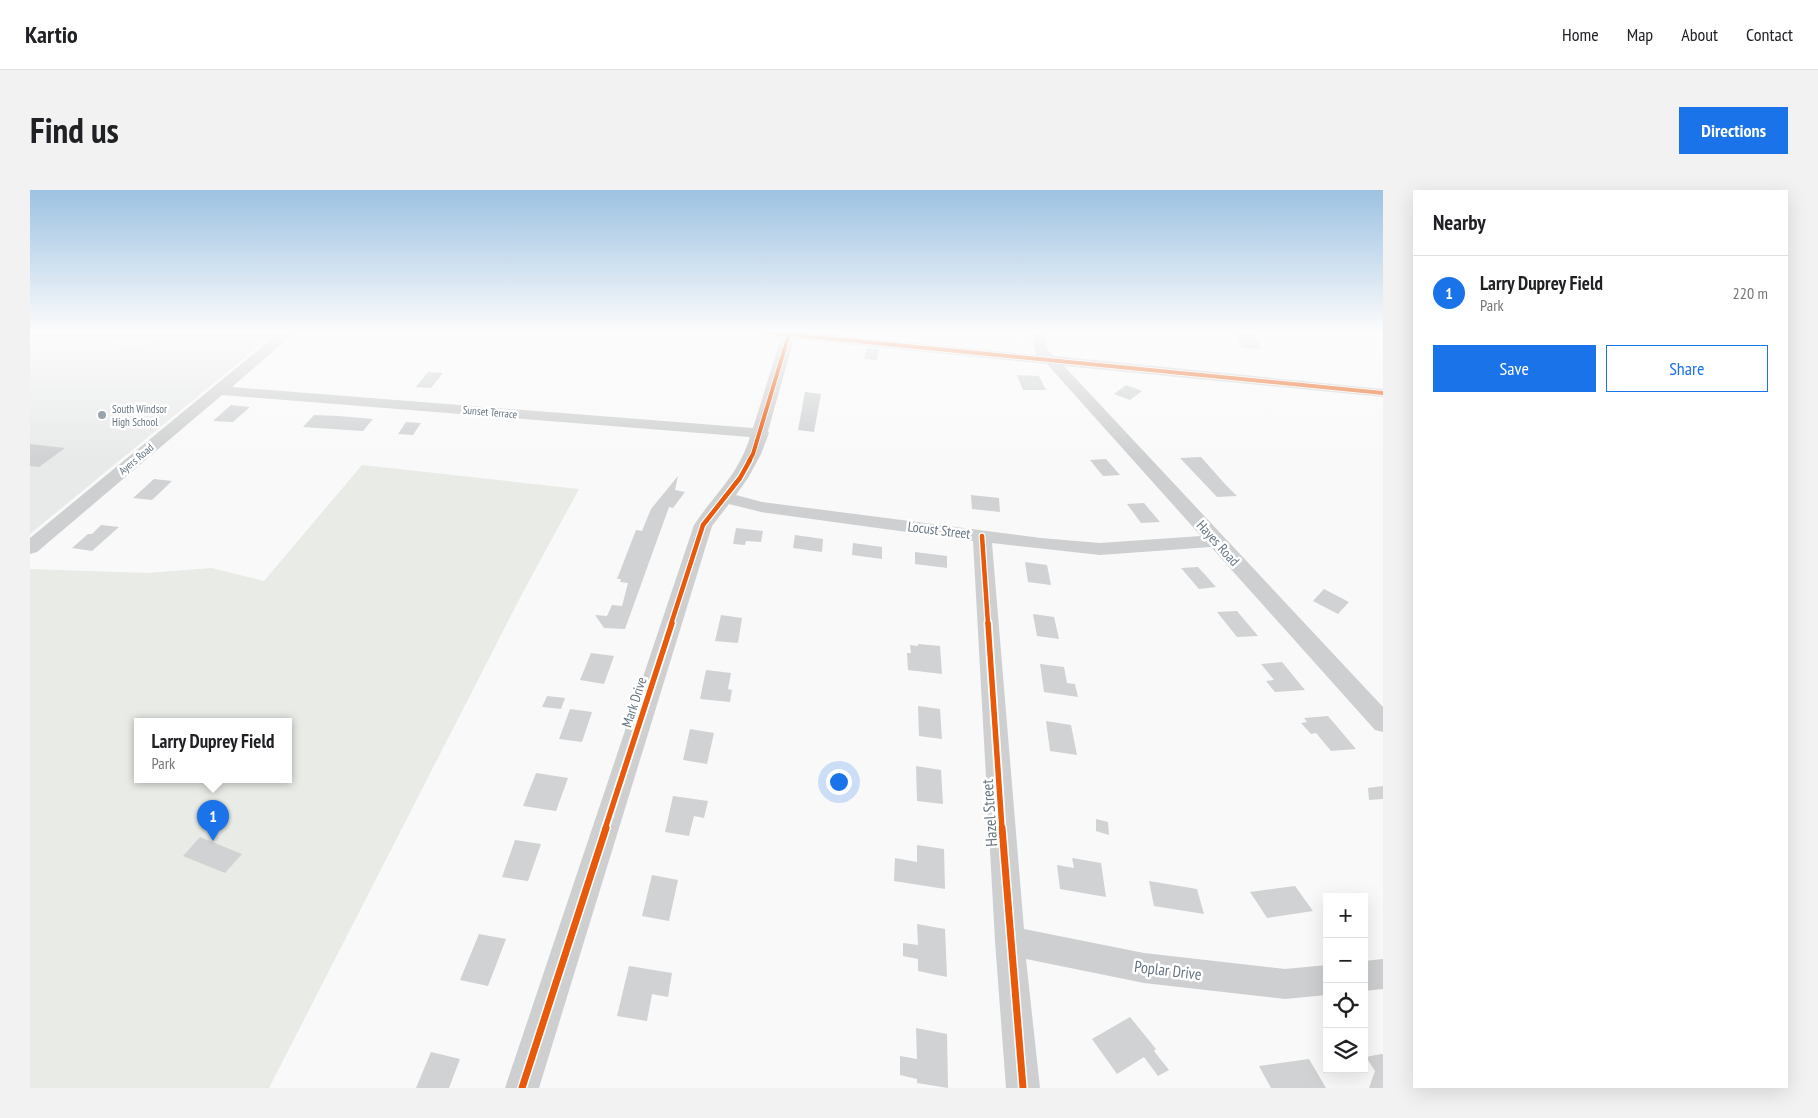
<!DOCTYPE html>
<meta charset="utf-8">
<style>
:root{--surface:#fff;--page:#f2f2f2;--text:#202124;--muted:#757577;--line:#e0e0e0;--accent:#1a73e8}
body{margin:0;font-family:"PT Sans Narrow",sans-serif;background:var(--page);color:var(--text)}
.controls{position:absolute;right:15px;bottom:15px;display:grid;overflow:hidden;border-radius:0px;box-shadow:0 5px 20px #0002}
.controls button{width:45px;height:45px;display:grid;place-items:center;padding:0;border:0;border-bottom:1px solid var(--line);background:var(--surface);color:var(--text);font:25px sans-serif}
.you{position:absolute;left:808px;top:591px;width:18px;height:18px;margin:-12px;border:4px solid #fff;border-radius:50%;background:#1a73e8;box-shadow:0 0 0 8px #1a73e833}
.badge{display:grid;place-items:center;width:32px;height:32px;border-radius:50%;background:var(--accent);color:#fff;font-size:16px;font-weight:700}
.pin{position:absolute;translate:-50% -41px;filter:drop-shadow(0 1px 2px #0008)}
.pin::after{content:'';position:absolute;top:26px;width:18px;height:15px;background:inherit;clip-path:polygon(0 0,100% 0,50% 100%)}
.popup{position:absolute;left:104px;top:528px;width:158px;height:65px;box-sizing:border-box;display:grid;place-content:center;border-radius:0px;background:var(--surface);filter:drop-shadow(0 1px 4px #0005);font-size:16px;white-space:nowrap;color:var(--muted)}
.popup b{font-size:19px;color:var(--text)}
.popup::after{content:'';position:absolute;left:50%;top:100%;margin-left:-10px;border:10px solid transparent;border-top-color:var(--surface)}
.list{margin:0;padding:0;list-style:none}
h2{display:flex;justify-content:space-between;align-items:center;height:65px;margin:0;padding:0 20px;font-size:21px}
h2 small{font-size:16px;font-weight:400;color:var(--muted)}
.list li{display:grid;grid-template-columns:32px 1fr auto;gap:15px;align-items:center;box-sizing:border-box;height:75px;padding:0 20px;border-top:1px solid var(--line)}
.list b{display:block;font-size:19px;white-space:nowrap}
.list p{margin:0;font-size:16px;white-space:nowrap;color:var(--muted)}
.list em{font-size:16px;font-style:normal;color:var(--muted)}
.actions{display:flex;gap:10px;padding:15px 20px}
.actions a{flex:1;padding:11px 0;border:1px solid var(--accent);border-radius:0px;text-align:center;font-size:18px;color:var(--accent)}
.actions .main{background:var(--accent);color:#fff}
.icon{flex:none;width:28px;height:28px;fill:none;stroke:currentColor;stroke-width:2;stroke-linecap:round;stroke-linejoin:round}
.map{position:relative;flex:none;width:1353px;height:898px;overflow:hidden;border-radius:0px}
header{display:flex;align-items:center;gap:30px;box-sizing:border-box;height:70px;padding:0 25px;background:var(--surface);border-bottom:1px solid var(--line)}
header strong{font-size:24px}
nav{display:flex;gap:28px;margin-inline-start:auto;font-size:18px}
.intro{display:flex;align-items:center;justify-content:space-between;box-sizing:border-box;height:120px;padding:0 30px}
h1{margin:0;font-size:35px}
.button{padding:12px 22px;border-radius:0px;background:var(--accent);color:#fff;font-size:18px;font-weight:700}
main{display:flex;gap:30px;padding:0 30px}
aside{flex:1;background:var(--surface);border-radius:0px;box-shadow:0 5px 20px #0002}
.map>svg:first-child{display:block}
</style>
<header>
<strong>Kartio</strong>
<nav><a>Home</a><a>Map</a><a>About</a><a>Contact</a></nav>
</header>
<div class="intro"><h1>Find us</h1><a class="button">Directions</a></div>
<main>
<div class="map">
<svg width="1353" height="898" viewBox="0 0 1353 898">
<rect width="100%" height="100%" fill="#f9f9f9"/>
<path fill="#e8e9e9" d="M 0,142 L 246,142 L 0,344 Z"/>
<path fill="#e8ebe6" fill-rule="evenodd" d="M 96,142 L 99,142 L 130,145 L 114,156 L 79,153 Z
M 332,275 L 549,299 L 492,404 L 239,898 L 0,898 L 0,379 L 117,383 L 181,378 L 234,391 ZM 108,532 L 258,532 L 258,590 L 108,590 Z"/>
<path fill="#d0d2d3" d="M 1203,142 L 1221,142 L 1232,159 L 1212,158 Z
M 837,158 L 849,159 L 847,170 L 834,169 Z
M 398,182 L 413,183 L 401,198 L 386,197 Z
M 987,185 L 1009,186 L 1016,200 L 993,200 Z
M 1096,195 L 1112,201 L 1100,210 L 1084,204 Z
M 775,202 L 791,204 L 784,242 L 768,240 Z
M 201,215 L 220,217 L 203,232 L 183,231 Z
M 284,225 L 309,226 L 343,229 L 333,241 L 273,237 Z
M 376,232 L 391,233 L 383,245 L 368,244 Z
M 0,254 L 35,258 L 9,277 L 0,276 Z
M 1171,267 L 1195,294 L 1207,306 L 1187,307 L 1150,268 Z
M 1076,269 L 1090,285 L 1073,286 L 1060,270 Z
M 648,286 L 645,300 L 655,302 L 643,318 L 639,317 L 595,439 L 574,438 L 565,425 L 577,426 L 582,415 L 592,416 L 598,393 L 590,392 L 591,389 L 587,389 L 606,340 L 612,341 L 621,319 Z
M 124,289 L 142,291 L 122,310 L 103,308 Z
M 941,305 L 969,308 L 970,322 L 942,319 Z
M 1114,313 L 1130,332 L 1111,333 L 1097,314 Z
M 71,335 L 89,337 L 62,361 L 42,358 L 58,344 L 62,344 Z
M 706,338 L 733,341 L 731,352 L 716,351 L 715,355 L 703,354 Z
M 765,345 L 793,349 L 792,362 L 763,358 Z
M 823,353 L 852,357 L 852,369 L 822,365 Z
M 885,362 L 917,366 L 917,378 L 885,374 Z
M 995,372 L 1017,375 L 1021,395 L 998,392 Z
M 1168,377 L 1186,397 L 1169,399 L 1151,378 Z
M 1294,399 L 1319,412 L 1308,424 L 1283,411 Z
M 1207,421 L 1228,446 L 1207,447 L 1187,422 Z
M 1003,424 L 1024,427 L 1029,449 L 1007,446 Z
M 691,425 L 712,428 L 708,453 L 685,451 Z
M 888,454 L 910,456 L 912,484 L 878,480 L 877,463 L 881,463 L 880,455 L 888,456 Z
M 561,463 L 584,466 L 574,494 L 550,490 Z
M 1252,472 L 1275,500 L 1245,502 L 1236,491 L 1244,490 L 1231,474 Z
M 1010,474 L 1034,477 L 1037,493 L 1045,494 L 1048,507 L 1014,502 Z
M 676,480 L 701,483 L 698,499 L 702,500 L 700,512 L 670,509 Z
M 517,506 L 535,508 L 531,519 L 512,517 Z
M 888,516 L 910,519 L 912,549 L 889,546 Z
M 540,519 L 562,522 L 552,552 L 529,549 Z
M 1298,526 L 1326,559 L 1301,561 L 1286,543 L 1281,544 L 1271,533 L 1277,532 L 1274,528 Z
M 1016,531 L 1041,535 L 1047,565 L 1020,561 Z
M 660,539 L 684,543 L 677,574 L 653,570 Z
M 886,576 L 911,580 L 913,614 L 887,611 Z
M 506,583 L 538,588 L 526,621 L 493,616 Z
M 1353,596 L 1353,609 L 1339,610 L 1338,598 Z
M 643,606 L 678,611 L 674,628 L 664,626 L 659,646 L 635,642 Z
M 1066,629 L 1078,632 L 1079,645 L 1066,641 Z
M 170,647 L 212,664 L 195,683 L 153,666 Z
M 485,650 L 511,654 L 498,691 L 472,687 Z
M 887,655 L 914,659 L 915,699 L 864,691 L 865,668 L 887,672 Z
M 1042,668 L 1071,673 L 1076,707 L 1030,699 L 1027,675 L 1044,678 Z
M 622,685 L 648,690 L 639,731 L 612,726 Z
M 1119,691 L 1167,699 L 1174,724 L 1124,716 Z
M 1265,696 L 1283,721 L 1237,728 L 1220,702 Z
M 887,734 L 915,739 L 917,787 L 888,781 L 888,769 L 873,766 L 873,753 L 888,755 Z
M 449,744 L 476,749 L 458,796 L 430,790 Z
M 599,776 L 642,783 L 638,807 L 622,804 L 617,831 L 587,826 Z
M 1100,827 L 1126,859 L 1124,861 L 1139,880 L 1128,886 L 1114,867 L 1087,884 L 1062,849 Z
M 886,838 L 917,844 L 918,898 L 887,893 L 887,889 L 870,885 L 870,866 L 887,869 Z
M 401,862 L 430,869 L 419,898 L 386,898 Z
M 1351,864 L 1353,864 L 1353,898 L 1339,898 L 1345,881 L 1336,867 Z
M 1279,869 L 1296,898 L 1241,898 L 1229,876 Z"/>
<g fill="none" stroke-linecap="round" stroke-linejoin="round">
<path fill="#cecfd0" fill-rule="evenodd" d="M 250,142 L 265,142 L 202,197 L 723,238 L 751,148 L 735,146 L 729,142 L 774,142 L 1006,165 L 1001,142 L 1014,142 L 1018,161 L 1025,166 L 1353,199 L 1353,207 L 1034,176 L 1353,517 L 1353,542 L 1345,540 L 1181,357 L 1070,365 L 962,353 L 994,739 L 1114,763 L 1255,779 L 1297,775 L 1297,805 L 1255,809 L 1114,793 L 996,769 L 1010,898 L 976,898 L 965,751 L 943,351 L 731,322 L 699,314 L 682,336 L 509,898 L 475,898 L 664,335 C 685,303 708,286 720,247 L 192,205 L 7,362 L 0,364 L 0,348 ZM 764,149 L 1017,174 L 1171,346 L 1070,353 L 1011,348 L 732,312 L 706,305 L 718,288 L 731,264 L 739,243 L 738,241 Z
M 1353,769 L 1353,799 L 1334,801 L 1334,771 Z"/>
<defs>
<path id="cycleway-far3" d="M 735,142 L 1353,203
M 719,271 L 723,264 L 759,144"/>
<path id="cycleway-far2" d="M 952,346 L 958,434
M 641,434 L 673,335 L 710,288 L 720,270"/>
<path id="cycleway-far1" d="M 958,433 L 972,639
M 575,639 L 642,433"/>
<path id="cycleway" d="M 972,638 L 993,898
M 492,898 L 576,638"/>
</defs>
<use href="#cycleway-far3" stroke="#fff" stroke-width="5.5"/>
<use href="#cycleway-far2" stroke="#fff" stroke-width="7"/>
<use href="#cycleway-far1" stroke="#fff" stroke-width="9"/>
<use href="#cycleway" stroke="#fff" stroke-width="10"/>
<use href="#cycleway-far3" stroke="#e8590c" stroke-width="4"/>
<use href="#cycleway-far2" stroke="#e8590c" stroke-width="4.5"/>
<use href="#cycleway-far1" stroke="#e8590c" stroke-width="5.5"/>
<use href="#cycleway" stroke="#e8590c" stroke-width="7"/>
</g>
<linearGradient id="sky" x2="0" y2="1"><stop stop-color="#9dc2e2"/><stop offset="0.53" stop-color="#fcfcfc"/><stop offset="1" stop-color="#fcfcfc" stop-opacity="0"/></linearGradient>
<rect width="1353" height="268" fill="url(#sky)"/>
<circle fill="#99a4ac" stroke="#fff" stroke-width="2" cx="72" cy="225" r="5"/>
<g text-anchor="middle" stroke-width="5" stroke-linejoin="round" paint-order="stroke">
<g font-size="11" fill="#657683" stroke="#fff" text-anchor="start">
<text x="82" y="223">South Windsor<tspan x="82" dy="13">High School</tspan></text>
</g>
<g font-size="11" fill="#657683" stroke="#fff">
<text transform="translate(460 222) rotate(5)" y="4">Sunset Terrace</text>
<text transform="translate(106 269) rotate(-40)" y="4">Ayers Road</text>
</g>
<g font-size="14" fill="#657683" stroke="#fff">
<text transform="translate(909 340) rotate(7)" y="5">Locust Street</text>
<text transform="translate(1188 353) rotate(48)" y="5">Hayes Road</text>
<text transform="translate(604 512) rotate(-72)" y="5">Mark Drive</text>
</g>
<g font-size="16" fill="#657683" stroke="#fff">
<text transform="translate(959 623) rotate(-94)" y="6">Hazel Street</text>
<text transform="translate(1138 780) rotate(7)" y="6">Poplar Drive</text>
</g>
</g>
</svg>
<div class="controls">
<button>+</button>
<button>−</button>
<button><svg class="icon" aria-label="locate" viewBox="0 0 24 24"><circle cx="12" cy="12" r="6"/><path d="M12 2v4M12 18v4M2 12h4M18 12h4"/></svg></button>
<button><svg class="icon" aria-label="layers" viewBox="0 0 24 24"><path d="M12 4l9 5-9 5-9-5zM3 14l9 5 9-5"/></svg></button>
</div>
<div class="you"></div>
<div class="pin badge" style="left:183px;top:651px">1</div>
<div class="popup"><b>Larry Duprey Field</b>Park</div>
</div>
<aside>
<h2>Nearby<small></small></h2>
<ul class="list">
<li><span class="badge">1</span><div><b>Larry Duprey Field</b><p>Park</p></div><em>220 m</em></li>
</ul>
<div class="actions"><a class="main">Save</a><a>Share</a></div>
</aside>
</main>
